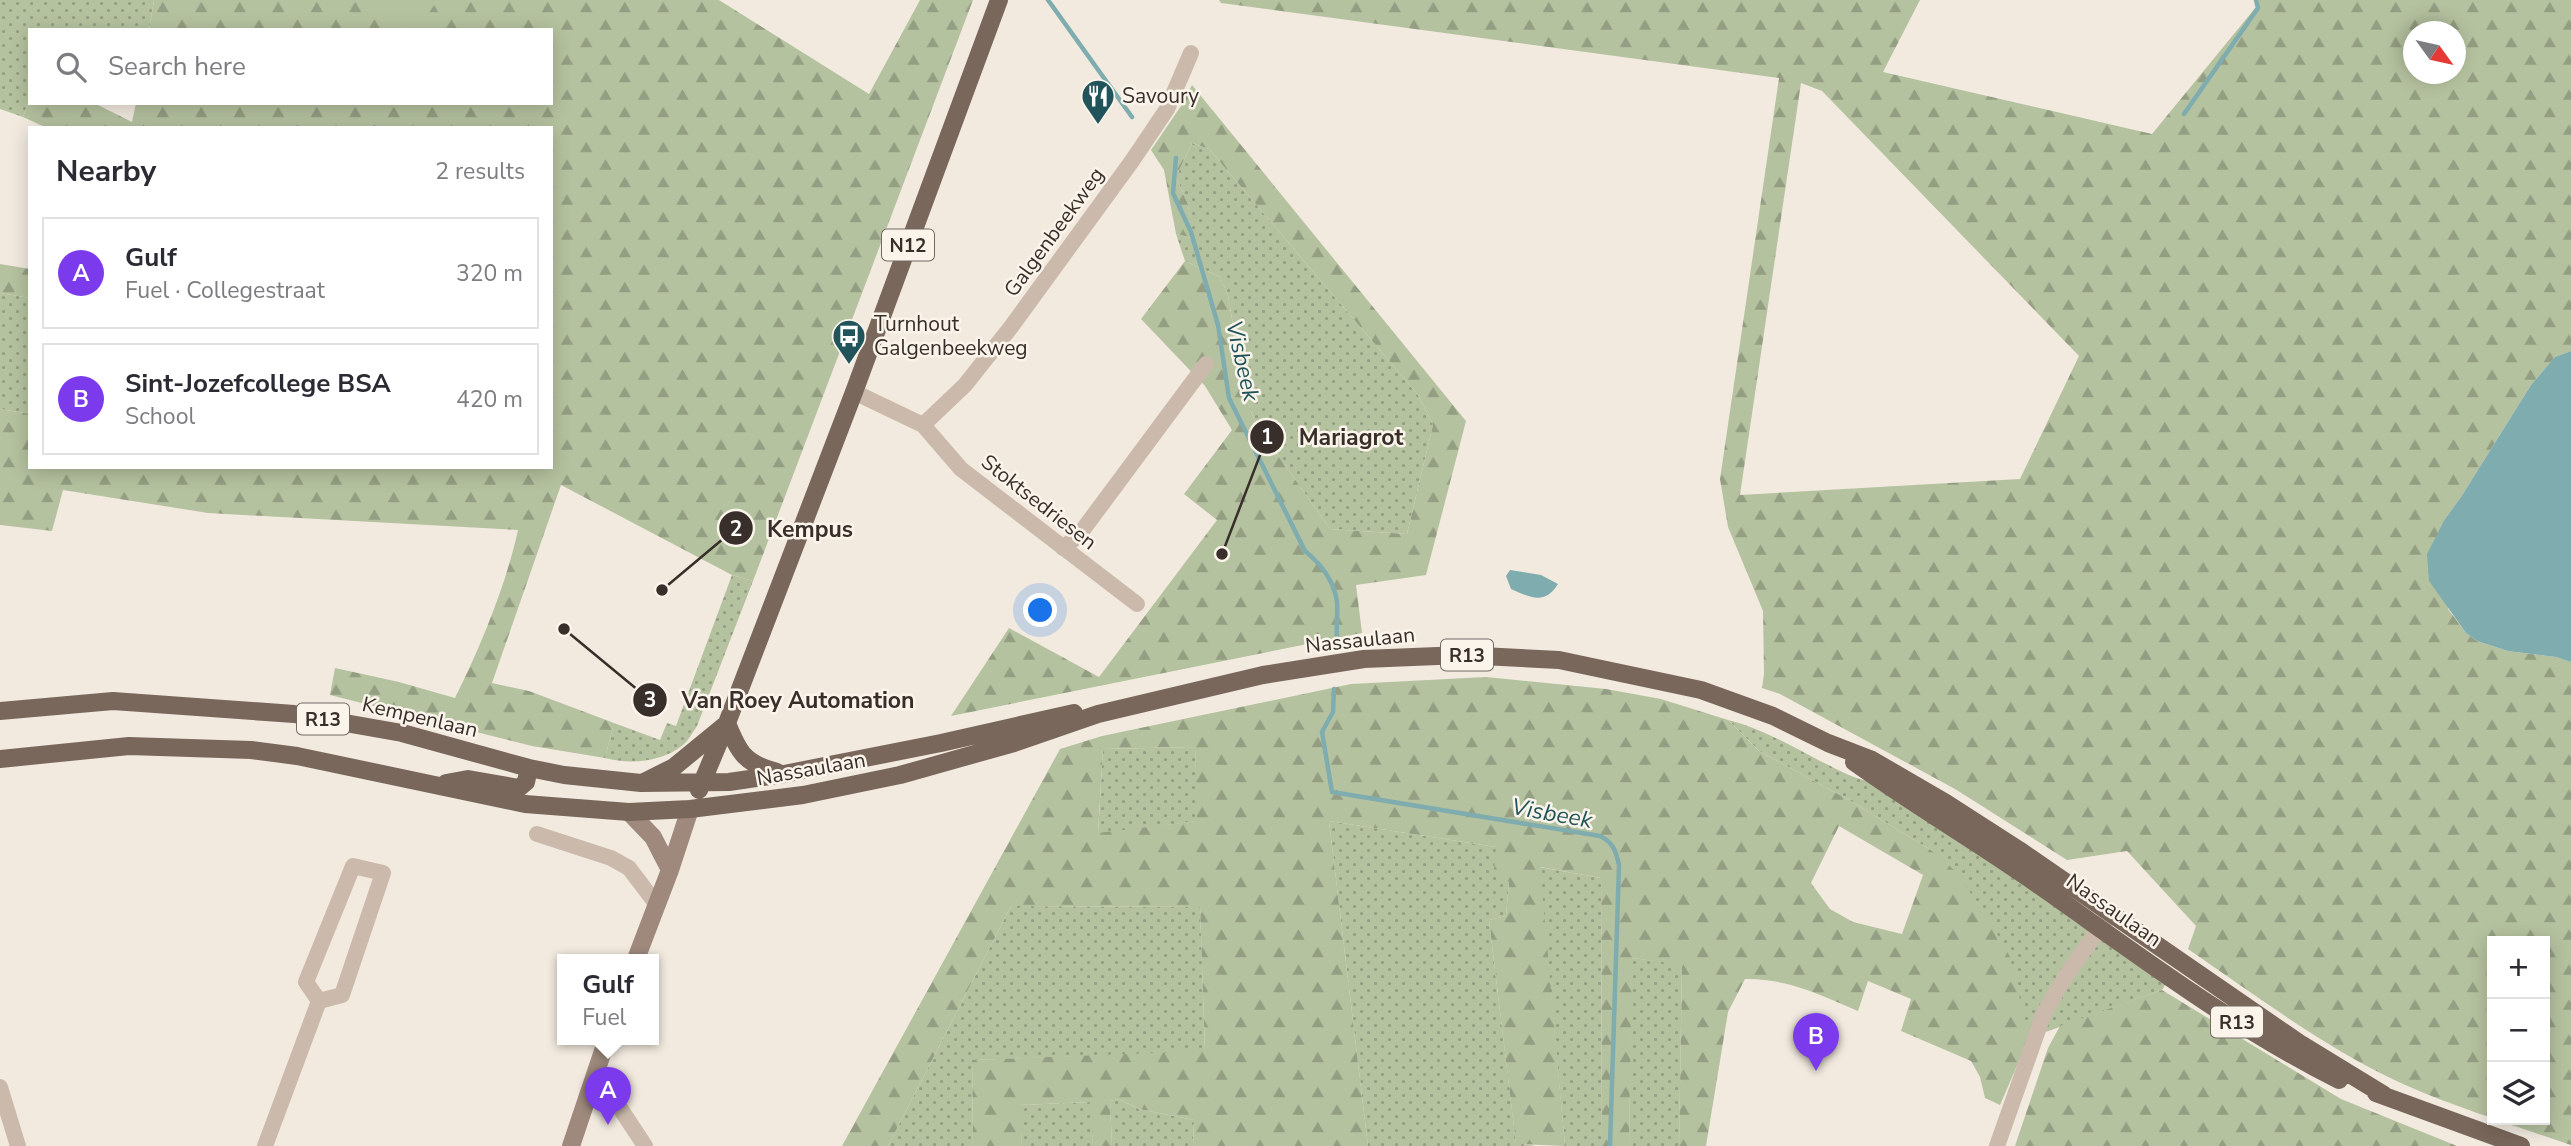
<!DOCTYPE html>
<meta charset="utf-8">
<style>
:root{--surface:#fff;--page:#f7f7f7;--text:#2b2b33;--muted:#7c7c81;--line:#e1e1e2;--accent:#7c3aed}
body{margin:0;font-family:"Nunito Sans",sans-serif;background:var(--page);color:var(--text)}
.controls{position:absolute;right:21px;bottom:21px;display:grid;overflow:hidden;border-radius:0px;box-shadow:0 4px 18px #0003}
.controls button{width:63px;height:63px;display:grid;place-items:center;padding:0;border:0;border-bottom:2px solid var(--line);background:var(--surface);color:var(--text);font:35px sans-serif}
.compass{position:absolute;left:2403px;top:21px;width:63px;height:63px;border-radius:50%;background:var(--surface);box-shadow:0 4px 18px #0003;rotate:123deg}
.you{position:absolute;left:1041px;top:611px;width:24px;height:24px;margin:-18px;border:5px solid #fff;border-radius:50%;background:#1a73e8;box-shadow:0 0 0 10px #1a73e833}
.badge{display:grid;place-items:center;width:46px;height:46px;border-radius:50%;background:var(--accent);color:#fff;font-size:23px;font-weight:700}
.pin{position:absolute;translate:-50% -58px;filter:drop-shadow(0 2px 4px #0008)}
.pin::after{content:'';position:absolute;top:37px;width:24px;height:21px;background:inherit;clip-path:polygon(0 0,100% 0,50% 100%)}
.popup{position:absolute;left:557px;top:954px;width:102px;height:91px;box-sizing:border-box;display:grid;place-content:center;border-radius:0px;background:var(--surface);filter:drop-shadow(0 2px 5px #0005);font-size:23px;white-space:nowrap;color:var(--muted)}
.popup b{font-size:26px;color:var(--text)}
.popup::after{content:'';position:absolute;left:50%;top:100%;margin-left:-14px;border:14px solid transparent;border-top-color:var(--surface)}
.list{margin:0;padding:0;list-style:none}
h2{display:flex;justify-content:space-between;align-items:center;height:91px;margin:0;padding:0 28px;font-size:30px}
h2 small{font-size:23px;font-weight:400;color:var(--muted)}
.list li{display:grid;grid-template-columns:46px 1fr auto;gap:21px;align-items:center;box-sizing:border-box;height:112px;margin:0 14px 14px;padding:0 14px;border:2px solid var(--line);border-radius:0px}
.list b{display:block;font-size:26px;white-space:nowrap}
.list p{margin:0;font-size:23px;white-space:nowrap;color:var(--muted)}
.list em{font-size:23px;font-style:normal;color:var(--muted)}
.icon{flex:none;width:38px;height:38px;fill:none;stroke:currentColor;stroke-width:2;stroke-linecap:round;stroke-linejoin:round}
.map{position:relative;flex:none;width:2571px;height:1146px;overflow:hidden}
.search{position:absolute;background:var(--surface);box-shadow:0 4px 18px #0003;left:28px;top:28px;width:525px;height:77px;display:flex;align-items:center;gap:18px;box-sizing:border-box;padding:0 24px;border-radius:0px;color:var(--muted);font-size:26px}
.panel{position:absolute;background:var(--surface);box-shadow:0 4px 18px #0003;left:28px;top:126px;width:525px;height:343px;border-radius:0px}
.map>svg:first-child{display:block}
</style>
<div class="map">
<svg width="2571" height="1146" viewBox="0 0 2571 1146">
<defs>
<pattern id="green-dots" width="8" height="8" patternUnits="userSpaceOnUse" patternTransform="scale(1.75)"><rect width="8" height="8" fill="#b5c29f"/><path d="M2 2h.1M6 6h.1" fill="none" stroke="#949e82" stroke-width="1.8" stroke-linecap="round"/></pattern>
<pattern id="forest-firs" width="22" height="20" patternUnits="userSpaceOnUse" patternTransform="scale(1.75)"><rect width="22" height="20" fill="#b5c29f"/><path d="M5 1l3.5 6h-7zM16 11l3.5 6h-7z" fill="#949e82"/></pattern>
</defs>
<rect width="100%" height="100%" fill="#f2eadf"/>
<path fill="url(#green-dots)" d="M 0,0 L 154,0 L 149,30 L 30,30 L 30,98 L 23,117 L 0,109 Z
M 1192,143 L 1209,149 L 1418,395 L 1433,425 L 1407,534 L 1330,529 L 1273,448 L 1259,434 L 1244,391 L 1228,295 L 1220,277 L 1185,261 L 1176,234 L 1192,238 L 1188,204 L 1176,177 Z
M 0,293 L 30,298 L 30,414 L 0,409 Z
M 732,575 L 753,581 L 697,726 C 693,732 688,741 683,745 C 662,762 630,765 605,758 L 614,723 L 660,740 L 667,723 L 676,726 Z
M 1728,720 C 1760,728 1790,745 1820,761 C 1840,770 1855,781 1877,782 L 2167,982 L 2162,990 L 2029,1038 L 2020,1006 L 1934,852 L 1849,800 L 1759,751 Z
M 1195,747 L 1198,821 L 1098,834 L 1103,749 Z
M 1329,821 L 1496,847 L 1509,882 L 1506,916 L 1489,920 L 1516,1143 L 1536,1146 L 1368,1146 Z
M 1539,867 L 1601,878 L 1602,1146 L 1565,1146 Z
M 1011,906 L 1200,907 L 1205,1052 L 972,1060 L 973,1146 L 888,1146 Z
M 1631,958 L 1682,964 L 1679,1146 L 1629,1146 Z
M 1119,1099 L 1139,1109 L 1194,1120 L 1193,1146 L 1112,1146 L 1110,1101 Z
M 1091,1102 L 1093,1146 L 1022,1146 L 1019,1105 Z"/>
<path fill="url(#forest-firs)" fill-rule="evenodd" d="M 154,0 L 719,0 L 869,94 L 920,0 L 973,0 L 753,581 L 732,575 L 561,485 L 492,683 L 529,691 L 614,723 L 605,758 L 532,746 L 330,695 L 335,668 L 399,682 L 455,698 C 481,646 506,585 518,530 L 208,513 L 63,490 L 52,531 L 0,525 L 0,409 L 30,414 L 30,467 L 551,467 L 551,128 L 47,128 L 23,117 L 30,98 L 30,103 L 94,103 L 132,122 L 136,103 L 551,103 L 551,30 L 149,30 Z
M 1219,0 L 1920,0 L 1883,72 L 2152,134 L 2256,7 L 2258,0 L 2571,0 L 2571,351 L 2555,357 L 2531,385 L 2461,497 L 2445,519 L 2448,609 L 2466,633 L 2477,641 L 2508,651 L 2556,657 L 2571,662 L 2571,1145 L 2497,1120 L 2545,1120 L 2545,941 L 2492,941 L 2492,1118 C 2445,1102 2397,1084 2354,1059 C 2296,1026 2242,986 2188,949 L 2196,926 L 2127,851 L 2067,860 L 1955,789 L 1780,694 L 1762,688 L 1764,674 L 1763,611 L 1728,527 L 1720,479 L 1779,78 L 1221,3 ZM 2414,32 L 2456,32 L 2456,74 L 2414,74 ZM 1801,83 L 1822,91 L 2079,356 L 2020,479 L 1740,495 Z
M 1192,85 L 1466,421 L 1426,575 L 1356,585 L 1362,633 L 951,716 L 1009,628 L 1099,677 L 1217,520 L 1184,494 L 1232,430 L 1205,386 L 1141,319 L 1185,261 L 1220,277 L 1228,295 L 1244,391 L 1259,434 L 1273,448 L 1330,529 L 1407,534 L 1433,425 L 1418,395 L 1209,149 L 1192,143 L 1176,177 L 1188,204 L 1193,238 L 1176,234 L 1164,170 L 1151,150 L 1181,106 Z
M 0,264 L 30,269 L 30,298 L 0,293 Z
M 1486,677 L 1606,689 L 1661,699 L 1728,720 L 1759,751 L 1849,800 L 1934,852 L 1955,871 L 1987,916 L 2010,957 L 2029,1038 L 2000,1105 L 1985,1098 L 1980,1077 L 1971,1061 L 1901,1031 L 1911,999 L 1868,981 L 1858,1011 C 1821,995 1786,978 1745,979 L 1728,1012 L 1706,1146 L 1679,1146 L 1682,965 L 1632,958 L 1629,1146 L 1602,1146 L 1601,878 L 1540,867 L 1565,1146 L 1516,1144 L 1489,920 L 1506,916 L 1509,882 L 1494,869 L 1496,847 L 1329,821 L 1368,1146 L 1193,1146 L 1194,1120 L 1139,1109 L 1119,1099 L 1110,1101 L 1112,1146 L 1093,1146 L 1090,1102 L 1020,1105 L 1022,1146 L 973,1146 L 972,1060 L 1205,1051 L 1200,907 L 1011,906 L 888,1146 L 842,1146 L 1060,749 L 1102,736 L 1351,684 ZM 1195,747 L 1197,821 L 1098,833 L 1103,749 ZM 1839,826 L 1923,875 L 1902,934 L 1853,922 L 1830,909 L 1811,883 Z
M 2162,990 L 2341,1099 L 2457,1146 L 2015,1146 L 2048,1048 L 2060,1026 Z"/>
<path fill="#b5c29f" d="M 363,0 L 433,0 L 436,2 L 418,30 L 410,30 Z"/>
<path fill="#7eacaf" d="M 2571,351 L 2571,662 L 2556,657 L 2508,651 L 2477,641 L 2466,633 L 2429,581 L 2427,554 L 2445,519 L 2461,497 L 2531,385 L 2555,357 Z
M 1510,570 L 1541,575 L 1558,584 C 1545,605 1531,598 1511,589 L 1506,576 Z"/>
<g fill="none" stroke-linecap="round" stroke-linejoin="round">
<path stroke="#7eacaf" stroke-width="4.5" d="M 1048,0 L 1132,117
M 2184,114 L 2258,8 L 2256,0
M 1176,158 L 1173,193 L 1191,232 L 1218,325 L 1229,398 L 1305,551 C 1321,564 1334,580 1337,602 C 1338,613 1336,624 1337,636
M 1334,689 L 1333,712 L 1322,732 L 1332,792 L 1600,836 C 1613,842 1616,851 1619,865 L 1610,1146"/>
<path stroke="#cbbaab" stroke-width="16" d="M 854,392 L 923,425 L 961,469 L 1137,604
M 923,425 L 965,385 L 1011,327 L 1132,161 L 1167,109 L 1191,53
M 1063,548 L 1079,535 L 1206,364
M 537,834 L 611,858 L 629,868 L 657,905
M 353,866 L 383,873 L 342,995 L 319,1001 L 306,982 Z
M 592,1083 L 618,1105 L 645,1146
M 0,1087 L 18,1146
M 265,1146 L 319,1001
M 1997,1146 L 2044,1013 L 2067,974 L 2107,918"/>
<path stroke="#9e897c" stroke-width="18" d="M 629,812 L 653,837 L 670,870
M 636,959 L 670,870 L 690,809
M 571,1146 L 607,1039"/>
<path stroke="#7a675b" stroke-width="18" d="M 0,711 L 113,701 L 294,714 L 402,733 L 529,768 L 564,775 L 641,783 L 729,782 L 784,774 L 941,743 L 1074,713
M 727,723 C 739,753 745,764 777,772
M 0,759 L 129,746 L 251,750 L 297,756 L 525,804 L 629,812 L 690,809 L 803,795 L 900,775 L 1014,743 L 1098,714 L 1263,675 L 1364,659 L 1462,655 L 1559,660 L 1701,690 L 1773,716 L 1828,743 L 1872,760 L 1946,803 L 2019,850 L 2299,1043 L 2384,1095
M 1854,762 C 1914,805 1979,843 2040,886 C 2137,954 2233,1027 2339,1080
M 644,782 L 674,767 L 724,726
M 446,783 L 468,779 L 519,788 L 526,782 L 529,768
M 699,790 L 727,723 L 854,392 L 999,0
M 2376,1093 L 2521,1146"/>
</g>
<defs>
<symbol id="restaurant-pin" viewBox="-11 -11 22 30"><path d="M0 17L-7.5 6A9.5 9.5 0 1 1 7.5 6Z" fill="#20545a" stroke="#faf4eb"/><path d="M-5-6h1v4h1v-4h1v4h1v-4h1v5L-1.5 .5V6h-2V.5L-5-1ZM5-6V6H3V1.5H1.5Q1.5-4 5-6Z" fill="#fff"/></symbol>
<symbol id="bus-pin" viewBox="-11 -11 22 30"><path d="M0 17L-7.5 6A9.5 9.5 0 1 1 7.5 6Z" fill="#20545a" stroke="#faf4eb"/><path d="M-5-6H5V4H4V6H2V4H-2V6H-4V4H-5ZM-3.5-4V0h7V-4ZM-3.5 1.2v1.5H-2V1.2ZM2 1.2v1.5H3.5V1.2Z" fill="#fff"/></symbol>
</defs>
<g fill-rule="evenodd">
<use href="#restaurant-pin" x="1079" y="77" width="38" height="52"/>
<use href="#bus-pin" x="830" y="317" width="38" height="52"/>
</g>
<g text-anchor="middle" stroke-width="5" stroke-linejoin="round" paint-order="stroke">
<g fill="#faf4eb" stroke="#726a64" stroke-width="2">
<rect x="882" y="229.5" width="52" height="31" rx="5"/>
<rect x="1441" y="639.5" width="52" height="31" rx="5"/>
<rect x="297" y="703.5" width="52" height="31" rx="5"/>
<rect x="2211" y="1006.5" width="52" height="31" rx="5"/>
</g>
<g font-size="19" font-weight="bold" fill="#382f2a">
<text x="908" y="252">N12</text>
<text x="1467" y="662">R13</text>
<text x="323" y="726">R13</text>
<text x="2237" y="1029">R13</text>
</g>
<g font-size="21" fill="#382f2a" stroke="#faf4eb" text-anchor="start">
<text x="1122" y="103">Savoury</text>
<text x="874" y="331">Turnhout<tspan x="874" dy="24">Galgenbeekweg</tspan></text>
</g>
<g font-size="21" fill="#382f2a" stroke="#faf4eb">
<text transform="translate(1054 232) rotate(-54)" y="7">Galgenbeekweg</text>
<text transform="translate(1039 502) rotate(38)" y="7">Stoktsedriesen</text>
<text transform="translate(1360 640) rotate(-6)" y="7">Nassaulaan</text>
<text transform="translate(420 717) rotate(13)" y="7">Kempenlaan</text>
<text transform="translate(811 769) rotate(-10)" y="7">Nassaulaan</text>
<text transform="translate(2114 910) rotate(35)" y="7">Nassaulaan</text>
</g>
<g font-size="23" font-style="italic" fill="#20545a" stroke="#faf4eb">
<text transform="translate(1243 361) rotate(77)" y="8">Visbeek</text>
<text transform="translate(1552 813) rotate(10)" y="8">Visbeek</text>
</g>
</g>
<path fill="none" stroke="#382f2a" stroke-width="2.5" d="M1222 554L1267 437M662 590L736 528M564 629L650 700"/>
<g fill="#382f2a" stroke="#faf4eb" stroke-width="2.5">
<circle cx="1222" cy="554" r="7"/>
<circle cx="662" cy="590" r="7"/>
<circle cx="564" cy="629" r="7"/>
<circle cx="1267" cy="437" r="18"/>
<circle cx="736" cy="528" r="18"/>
<circle cx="650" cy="700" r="18"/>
</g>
<g font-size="21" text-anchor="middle" font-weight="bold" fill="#fff">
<text x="1267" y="444">1</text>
<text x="736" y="536">2</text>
<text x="650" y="707">3</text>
</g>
<g font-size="23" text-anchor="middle" font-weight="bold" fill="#382f2a" stroke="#faf4eb" stroke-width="5" stroke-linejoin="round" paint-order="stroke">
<text x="1351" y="445">Mariagrot</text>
<text x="810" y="537">Kempus</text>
<text x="798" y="708">Van Roey Automation</text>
</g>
</svg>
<div class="controls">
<button>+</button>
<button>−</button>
<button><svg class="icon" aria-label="layers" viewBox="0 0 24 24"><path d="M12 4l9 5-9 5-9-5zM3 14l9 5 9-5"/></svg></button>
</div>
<svg class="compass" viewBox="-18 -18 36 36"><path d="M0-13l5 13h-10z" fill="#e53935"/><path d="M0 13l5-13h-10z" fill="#7c7c81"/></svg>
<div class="you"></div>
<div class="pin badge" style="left:608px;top:1125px">A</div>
<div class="popup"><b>Gulf</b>Fuel</div>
<div class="pin badge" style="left:1816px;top:1071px">B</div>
<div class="search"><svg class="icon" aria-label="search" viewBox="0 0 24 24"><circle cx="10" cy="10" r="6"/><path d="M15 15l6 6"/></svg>Search here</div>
<section class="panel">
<h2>Nearby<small>2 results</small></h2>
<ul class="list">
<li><span class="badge">A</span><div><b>Gulf</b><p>Fuel · Collegestraat</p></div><em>320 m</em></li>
<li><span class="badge">B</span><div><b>Sint-Jozefcollege BSA</b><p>School</p></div><em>420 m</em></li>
</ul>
</section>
</div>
